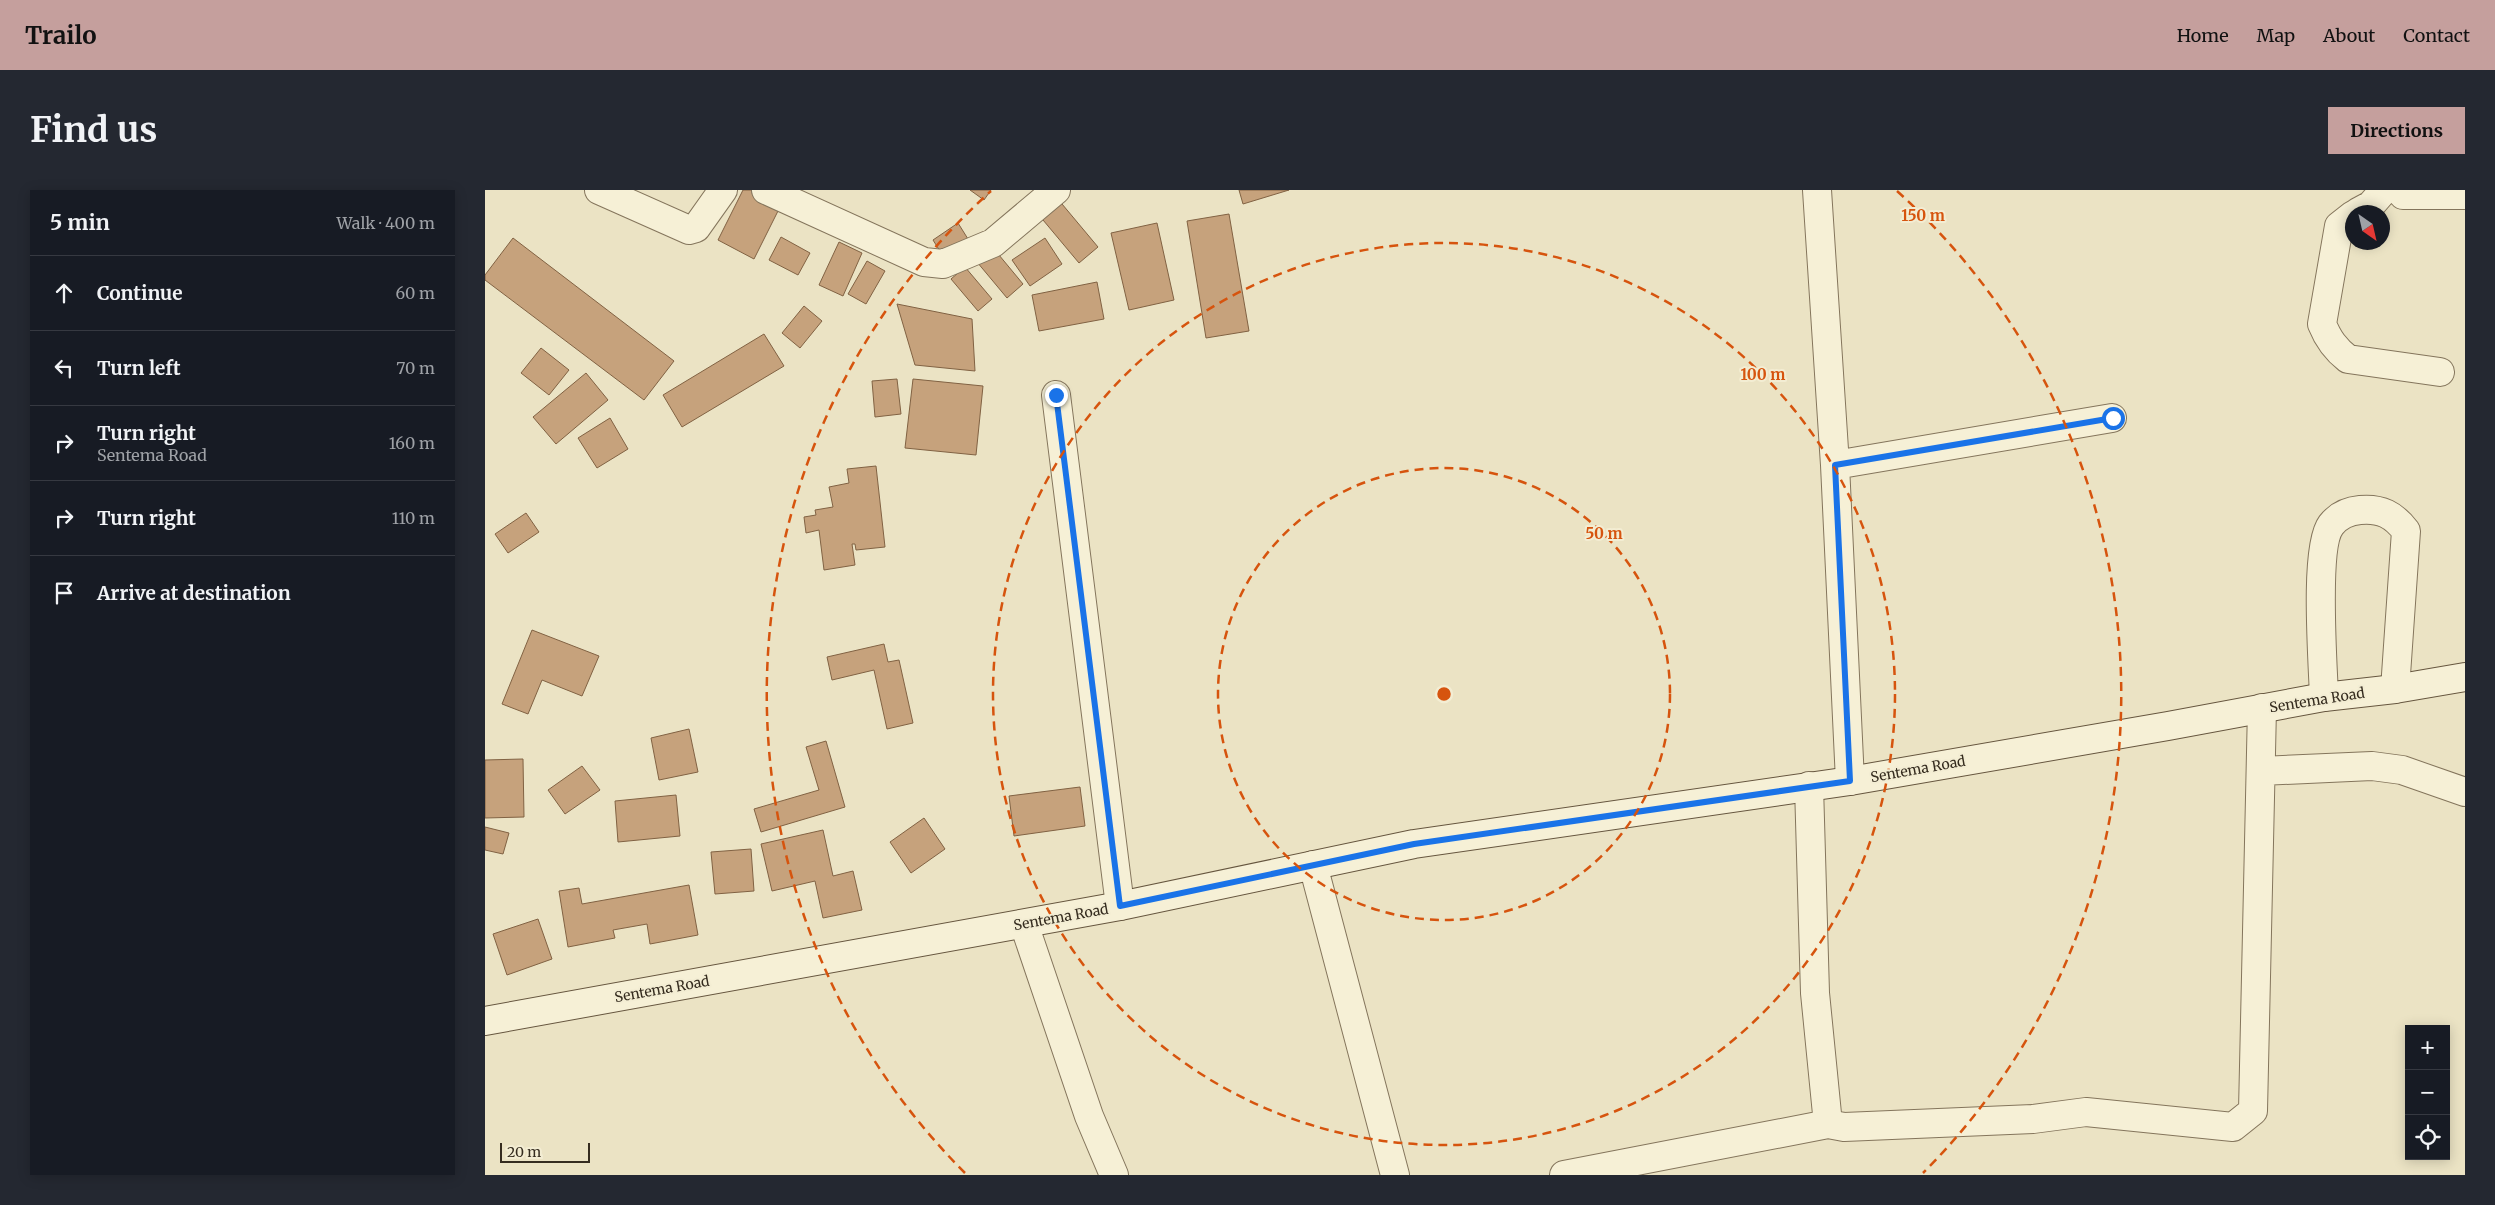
<!DOCTYPE html>
<meta charset="utf-8">
<style>
:root{--surface:#171b24;--page:#242831;--text:#f1f3f6;--muted:#9ea1a6;--line:#363941;--accent:#c59f9d}
body{margin:0;font-family:Merriweather,serif;background:var(--page);color:var(--text)}
.controls{position:absolute;right:15px;bottom:15px;display:grid;overflow:hidden;border-radius:0px;box-shadow:0 2px 12px #0003}
.controls button{width:45px;height:45px;display:grid;place-items:center;padding:0;border:0;border-bottom:1px solid var(--line);background:var(--surface);color:var(--text);font:25px sans-serif}
.compass{position:absolute;left:1860px;top:15px;width:45px;height:45px;border-radius:50%;background:var(--surface);box-shadow:0 2px 12px #0003;rotate:146deg}
.scale{position:absolute;left:15px;bottom:12px;width:90px;box-sizing:border-box;padding-left:5px;border:2px solid #352c1f;border-top:0;font-size:14px;line-height:18px;white-space:nowrap;color:#352c1f;-webkit-text-stroke:4px #f3edd3;paint-order:stroke}
.stop{position:absolute;width:15px;height:15px;margin:-11px;border:4px solid #1a73e8;border-radius:50%;background:#fff}
.stop.end{background:#1a73e8;border-color:#fff;box-shadow:0 1px 5px #0008}
.list{margin:0;padding:0;list-style:none}
h2{display:flex;justify-content:space-between;align-items:center;height:65px;margin:0;padding:0 20px;font-size:21px}
h2 small{font-size:16px;font-weight:400;color:var(--muted)}
.list li{display:grid;grid-template-columns:32px 1fr auto;gap:15px;align-items:center;box-sizing:border-box;height:75px;padding:0 20px;border-top:1px solid var(--line)}
.list b{display:block;font-size:19px;white-space:nowrap}
.list p{margin:0;font-size:16px;white-space:nowrap;color:var(--muted)}
.list em{font-size:16px;font-style:normal;color:var(--muted)}
.icon{flex:none;width:28px;height:28px;fill:none;stroke:currentColor;stroke-width:2;stroke-linecap:round;stroke-linejoin:round}
.map{position:relative;flex:none;width:1980px;height:985px;overflow:hidden;border-radius:0px}
header{display:flex;align-items:center;gap:30px;box-sizing:border-box;height:70px;padding:0 25px;background:var(--accent);color:#111}
header strong{font-size:24px}
nav{display:flex;gap:28px;margin-inline-start:auto;font-size:18px}
.intro{display:flex;align-items:center;justify-content:space-between;box-sizing:border-box;height:120px;padding:0 30px}
h1{margin:0;font-size:35px}
.button{padding:12px 22px;border-radius:0px;background:var(--accent);color:#111;font-size:18px;font-weight:700}
main{display:flex;gap:30px;padding:0 30px}
aside{flex:1;background:var(--surface);border-radius:0px;box-shadow:0 2px 12px #0003}
.map>svg:first-child{display:block}
</style>
<header>
<strong>Trailo</strong>
<nav><a>Home</a><a>Map</a><a>About</a><a>Contact</a></nav>
</header>
<div class="intro"><h1>Find us</h1><a class="button">Directions</a></div>
<main>
<aside>
<h2>5 min<small>Walk · 400 m</small></h2>
<ul class="list">
<li><svg class="icon" aria-label="ahead" viewBox="0 0 24 24"><path d="M12 20V5M6 11l6-6 6 6"/></svg><div><b>Continue</b></div><em>60 m</em></li>
<li><svg class="icon" aria-label="left" viewBox="0 0 24 24"><path d="M17 20v-9H6M10 6l-5 5 5 5"/></svg><div><b>Turn left</b></div><em>70 m</em></li>
<li><svg class="icon" aria-label="right" viewBox="0 0 24 24"><path d="M7 20v-9h11M14 6l5 5-5 5"/></svg><div><b>Turn right</b><p>Sentema Road</p></div><em>160 m</em></li>
<li><svg class="icon" aria-label="right" viewBox="0 0 24 24"><path d="M7 20v-9h11M14 6l5 5-5 5"/></svg><div><b>Turn right</b></div><em>110 m</em></li>
<li><svg class="icon" aria-label="arrive" viewBox="0 0 24 24"><path d="M6 21V4h12l-3 4 3 4H6"/></svg><div><b>Arrive at destination</b></div></li>
</ul>
</aside>
<div class="map">
<svg width="1980" height="985" viewBox="0 0 1980 985">
<rect width="100%" height="100%" fill="#ebe3c4"/>
<path fill="#c6a27c" stroke="#816243" d="M 258,0 L 266,0 L 296,15 L 269,69 L 233,50 Z
M 485,0 L 506,0 L 499,10 Z
M 754,0 L 804,0 L 758,14 Z
M 572,8 L 613,57 L 594,73 L 553,24 Z
M 744,24 L 764,141 L 721,148 L 702,31 Z
M 473,33 L 483,49 L 458,66 L 448,50 Z
M 672,33 L 689,110 L 644,120 L 626,43 Z
M 296,47 L 325,63 L 313,85 L 284,70 Z
M 28,48 L 189,171 L 159,210 L 0,90 L 0,85 Z
M 560,48 L 577,74 L 545,96 L 527,70 Z
M 354,52 L 377,63 L 358,106 L 334,95 Z
M 509,59 L 538,94 L 522,108 L 492,72 Z
M 382,71 L 400,81 L 381,114 L 363,104 Z
M 480,77 L 507,109 L 493,121 L 466,89 Z
M 612,92 L 619,129 L 554,141 L 547,105 Z
M 412,114 L 487,129 L 490,181 L 430,175 Z
M 319,116 L 337,131 L 315,158 L 297,143 Z
M 279,144 L 299,176 L 197,237 L 178,205 Z
M 56,158 L 84,180 L 64,205 L 36,183 Z
M 101,183 L 123,210 L 71,254 L 48,227 Z
M 412,189 L 416,224 L 390,227 L 387,191 Z
M 428,189 L 498,196 L 491,265 L 420,258 Z
M 125,228 L 143,259 L 112,278 L 93,248 Z
M 391,276 L 400,357 L 371,360 L 370,354 L 367,354 L 370,375 L 339,380 L 334,340 L 321,343 L 319,327 L 331,325 L 330,320 L 348,317 L 344,297 L 364,293 L 362,279 Z
M 41,323 L 54,342 L 23,363 L 10,344 Z
M 47,440 L 114,466 L 97,506 L 57,490 L 43,524 L 17,514 Z
M 399,454 L 403,472 L 414,470 L 428,533 L 402,539 L 389,480 L 347,490 L 342,467 Z
M 204,539 L 213,582 L 174,590 L 166,548 Z
M 341,551 L 360,617 L 276,642 L 269,619 L 334,600 L 321,557 Z
M 38,569 L 39,627 L 0,628 L 0,570 Z
M 97,576 L 115,600 L 80,624 L 63,600 Z
M 595,597 L 600,636 L 529,646 L 524,606 Z
M 191,605 L 195,646 L 133,652 L 130,611 Z
M 439,628 L 460,659 L 426,683 L 405,652 Z
M 0,637 L 24,643 L 18,664 L 0,660 Z
M 338,640 L 348,686 L 368,681 L 377,720 L 338,728 L 330,691 L 287,701 L 276,654 Z
M 266,659 L 269,701 L 230,704 L 226,662 Z
M 204,695 L 213,745 L 165,754 L 162,734 L 128,740 L 130,748 L 83,757 L 74,701 L 94,698 L 97,714 Z
M 53,729 L 67,769 L 22,785 L 8,744 Z"/>
<g fill="none" stroke-linecap="round" stroke-linejoin="round">
<defs>
<path id="street" d="M 114,0 L 204,40 L 211,38 L 238,0
M 281,0 L 439,72 L 458,74 L 508,53 L 571,0
M 1332,0 L 1350,275 L 1365,591
M 1914,0 L 1918,5 L 1980,5
M 1873,22 L 1886,15 L 1899,0
M 1868,25 L 1854,36 L 1837,134 C 1843,149 1850,159 1863,169 L 1955,182
M 571,205 L 635,716
M 1350,275 L 1627,228
M 1839,507 C 1838,475 1829,357 1846,335 C 1853,326 1864,321 1875,320 C 1896,318 1909,325 1921,341 L 1910,499
M 1776,581 L 1887,576 L 1917,580 L 1980,602
M 1324,596 L 1330,803 L 1343,934 L 1359,937 L 1548,929 L 1601,922 L 1748,937 L 1768,921 L 1777,518
M 828,675 L 910,985
M 539,734 L 604,926 L 629,985
M 1079,985 L 1343,934"/>
<path id="secondary" d="M 0,831 L 635,716 L 929,654 L 1365,591 L 1683,536 L 1839,507 L 1910,499 L 1980,487"/>
</defs>
<use href="#street" stroke="#84755c" stroke-width="30"/>
<use href="#secondary" stroke="#66563f" stroke-width="30"/>
<use href="#street" stroke="#f6f0d6" stroke-width="28"/>
<use href="#secondary" stroke="#f6f0d6" stroke-width="28"/>
</g>
<g fill="none" stroke-linecap="round" stroke-linejoin="round">
<path stroke="#1a73e8" stroke-width="6" d="M 571,205 L 635,716 L 929,654 L 1365,591 L 1350,275 L 1628,228"/>
</g>
<g fill="none" stroke="#d6540e" stroke-width="2.5" stroke-dasharray="9 6">
<circle cx="959" cy="504" r="226"/>
<circle cx="959" cy="504" r="451"/>
<path d="M480 983A677 677 0 0 1 506 1M1412 1A677 677 0 0 1 1438 983"/>
</g>
<g text-anchor="middle" stroke-width="4" stroke-linejoin="round" paint-order="stroke">
<g font-size="14" fill="#352c1f" stroke="#f3edd3">
<text transform="translate(1832 510) rotate(-9)" y="5">Sentema Road</text>
<text transform="translate(1433 579) rotate(-10)" y="5">Sentema Road</text>
<text transform="translate(576 727) rotate(-10)" y="5">Sentema Road</text>
<text transform="translate(177 799) rotate(-10)" y="5">Sentema Road</text>
</g>
</g>
<circle cx="959" cy="504" r="8" fill="#d6540e" stroke="#f3edd3" stroke-width="2.5"/>
<g font-size="15" text-anchor="middle" font-weight="bold" fill="#d6540e" stroke="#f3edd3" stroke-width="4" stroke-linejoin="round" paint-order="stroke">
<text x="1438" y="31">150 m</text>
<text x="1278" y="190">100 m</text>
<text x="1119" y="349">50 m</text>
</g>
</svg>
<div class="controls">
<button>+</button>
<button>−</button>
<button><svg class="icon" aria-label="locate" viewBox="0 0 24 24"><circle cx="12" cy="12" r="6"/><path d="M12 2v4M12 18v4M2 12h4M18 12h4"/></svg></button>
</div>
<svg class="compass" viewBox="-18 -18 36 36"><path d="M0-13l5 13h-10z" fill="#e53935"/><path d="M0 13l5-13h-10z" fill="#9ea1a6"/></svg>
<div class="scale">20 m</div>
<div class="stop" style="left:1628px;top:228px"></div>
<div class="stop end" style="left:571px;top:205px"></div>
</div>
</main>
